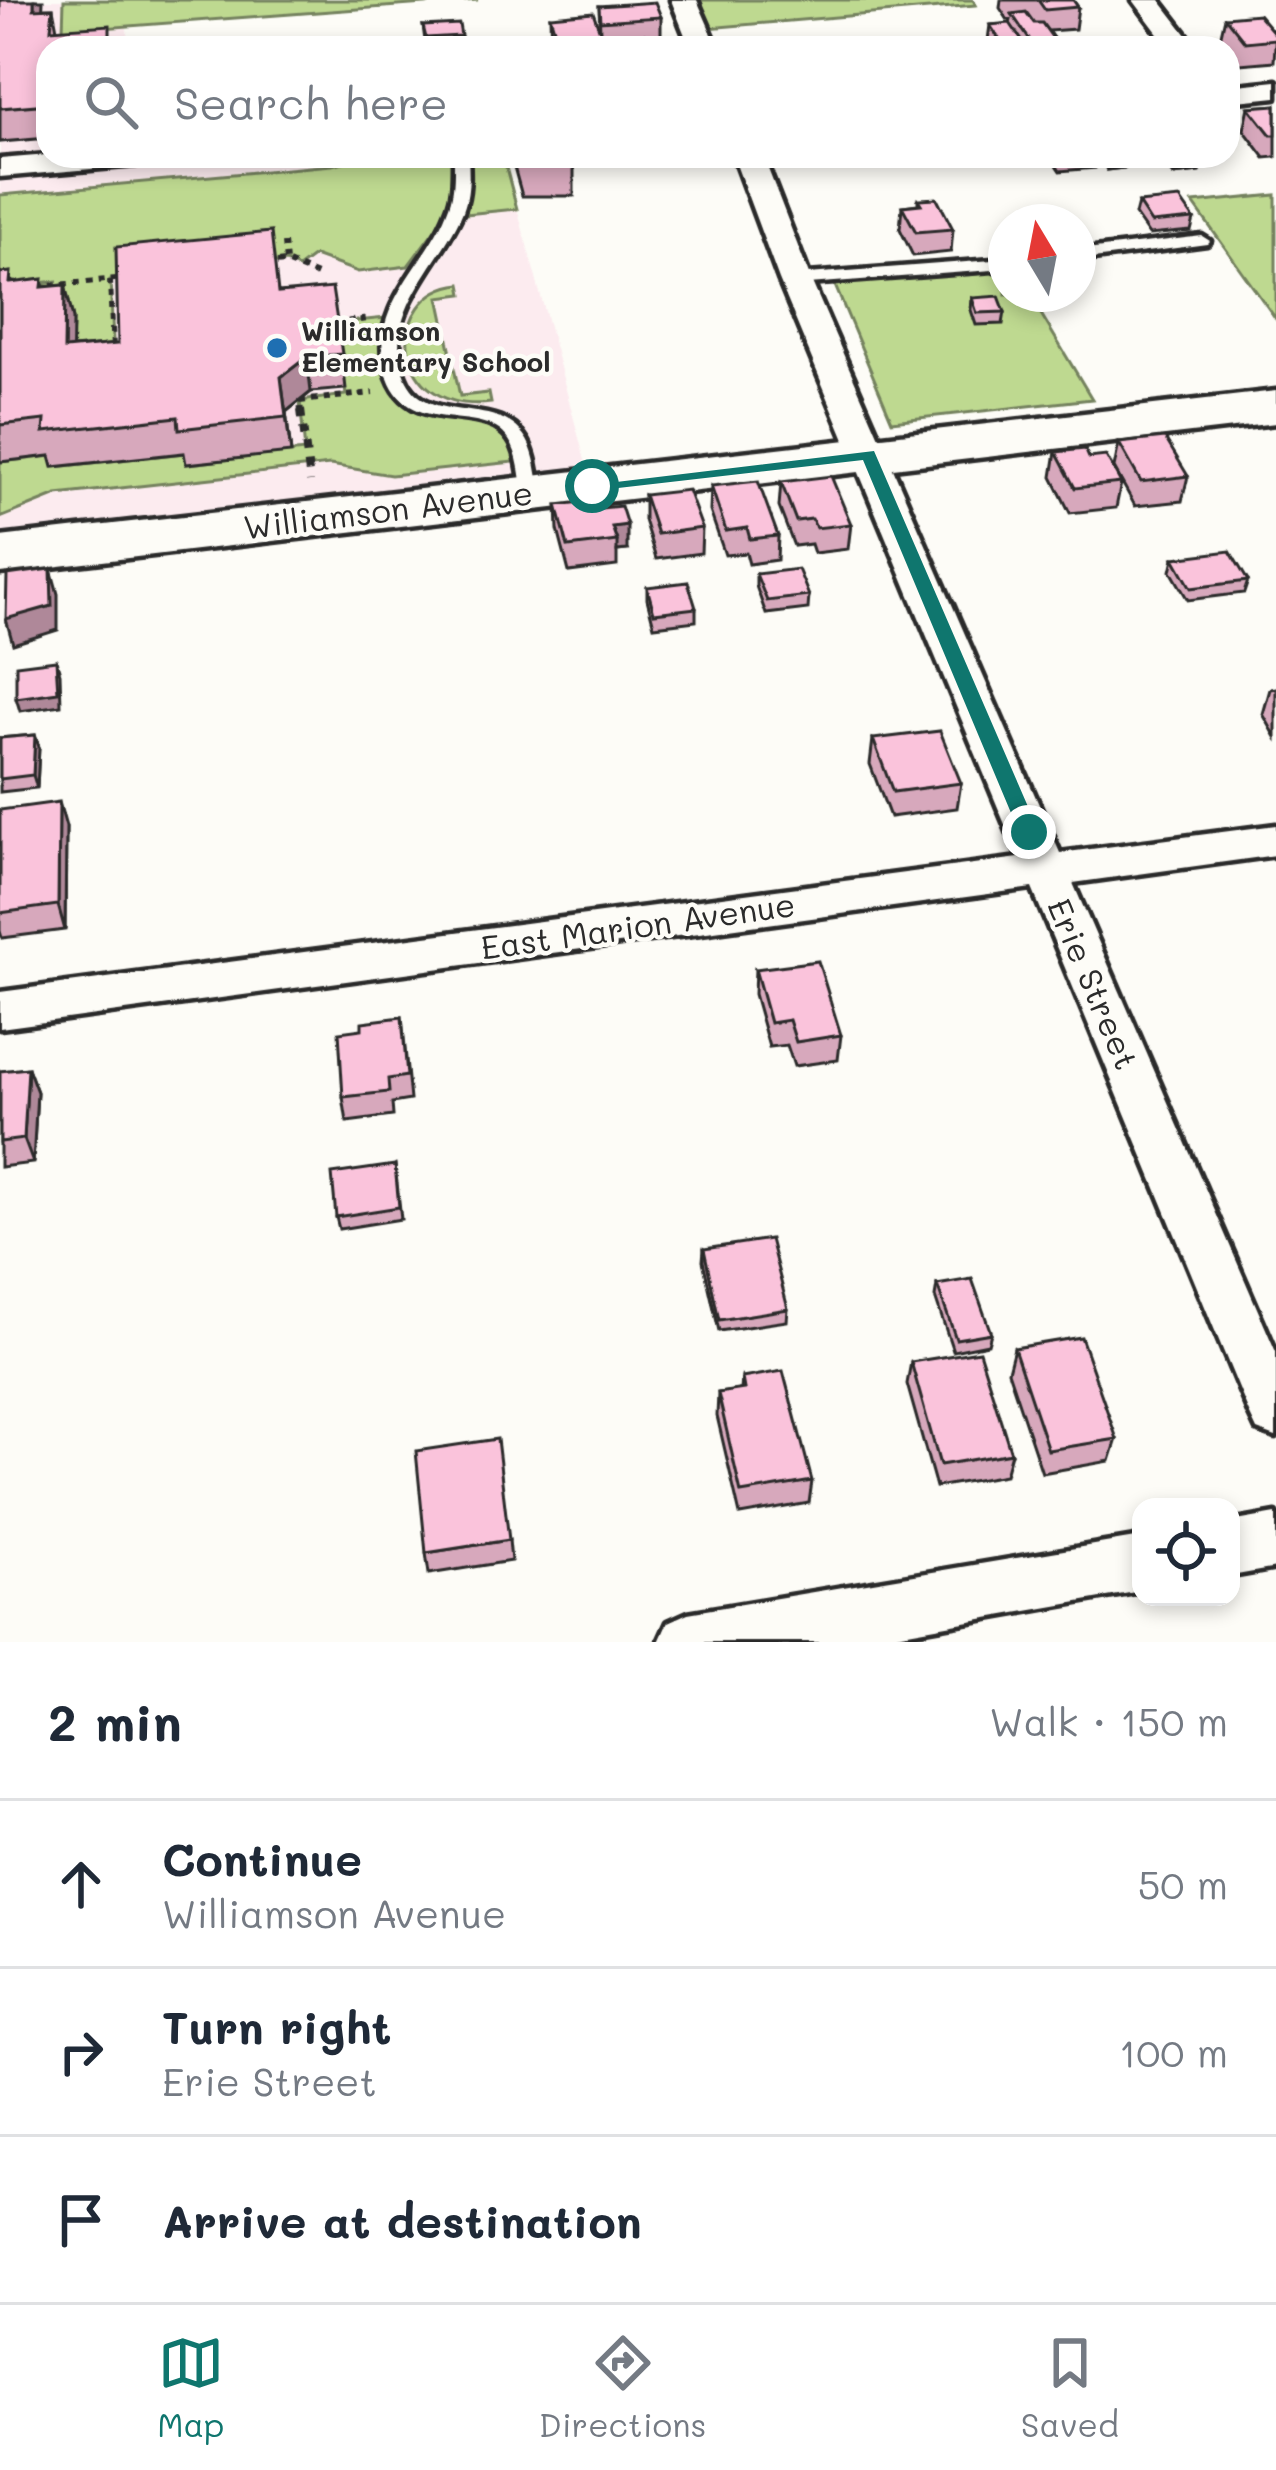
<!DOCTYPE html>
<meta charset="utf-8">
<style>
:root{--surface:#fff;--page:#f2f2f3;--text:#1f2937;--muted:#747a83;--line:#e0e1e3;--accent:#0f766e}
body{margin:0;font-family:Mali,sans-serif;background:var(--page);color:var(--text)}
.controls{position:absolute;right:36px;bottom:36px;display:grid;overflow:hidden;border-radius:24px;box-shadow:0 6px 18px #0003}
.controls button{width:108px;height:108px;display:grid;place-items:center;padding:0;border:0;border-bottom:3px solid var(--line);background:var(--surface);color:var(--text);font:60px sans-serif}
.compass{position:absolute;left:988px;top:204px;width:108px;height:108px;border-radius:50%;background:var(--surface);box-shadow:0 6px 18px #0003;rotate:350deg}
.stop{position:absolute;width:36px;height:36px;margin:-27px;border:9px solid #0f766e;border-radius:50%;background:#fff}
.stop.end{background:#0f766e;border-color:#fff;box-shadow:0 3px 12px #0008}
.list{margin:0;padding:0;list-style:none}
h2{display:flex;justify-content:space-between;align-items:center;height:156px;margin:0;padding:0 48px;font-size:51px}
h2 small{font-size:39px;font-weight:400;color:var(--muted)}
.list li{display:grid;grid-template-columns:78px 1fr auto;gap:36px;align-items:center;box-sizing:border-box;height:168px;padding:0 48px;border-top:3px solid var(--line)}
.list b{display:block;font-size:45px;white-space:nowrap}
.list p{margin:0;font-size:39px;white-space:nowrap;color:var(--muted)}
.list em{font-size:39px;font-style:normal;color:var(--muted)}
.icon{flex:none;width:66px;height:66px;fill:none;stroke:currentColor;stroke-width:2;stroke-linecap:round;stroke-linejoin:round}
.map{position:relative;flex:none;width:1276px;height:1642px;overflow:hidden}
.search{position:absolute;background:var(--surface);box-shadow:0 6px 18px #0003;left:36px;right:36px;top:36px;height:132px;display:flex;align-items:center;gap:30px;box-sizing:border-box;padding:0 42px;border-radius:36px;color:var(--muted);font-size:45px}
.sheet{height:660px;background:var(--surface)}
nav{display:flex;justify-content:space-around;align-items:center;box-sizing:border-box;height:168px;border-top:3px solid var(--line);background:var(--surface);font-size:33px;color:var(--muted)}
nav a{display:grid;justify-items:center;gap:6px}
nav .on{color:var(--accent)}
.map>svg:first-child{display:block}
</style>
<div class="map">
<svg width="1276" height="1642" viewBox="0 0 1276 1642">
<rect width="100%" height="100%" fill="#fdfcf7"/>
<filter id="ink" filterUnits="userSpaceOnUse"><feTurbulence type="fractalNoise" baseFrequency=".00833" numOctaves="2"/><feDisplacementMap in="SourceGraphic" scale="24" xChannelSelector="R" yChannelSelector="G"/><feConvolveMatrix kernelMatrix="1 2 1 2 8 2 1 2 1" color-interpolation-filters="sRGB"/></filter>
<g filter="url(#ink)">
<path fill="#fcebef" d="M 0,0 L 64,0 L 64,31 L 127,27 L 128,48 L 48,48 L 48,156 L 503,156 L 592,486 L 0,555 Z"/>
<path fill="#bed990" stroke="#74825e" stroke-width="3" d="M 64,0 L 478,0 L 63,31 Z
M 684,0 L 973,0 L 976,5 L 696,29 Z
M 366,156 L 503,156 L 517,209 L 445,216 L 408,266 L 358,272 L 314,256 L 298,268 L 286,262 L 110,280 L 115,380 L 72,384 L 13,290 L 58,281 L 0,287 L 0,195 L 332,165 Z
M 1276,195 L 1276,319 L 1193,203 Z
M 1006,271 L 1006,294 L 1029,294 L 1092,399 L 892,421 L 834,283 Z
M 461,284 L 463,294 L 439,297 L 460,396 L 489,393 L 491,403 C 389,415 383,292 461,284 Z
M 396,317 L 389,341 L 410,399 L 506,427 L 523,461 L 391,475 L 330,465 L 57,495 L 0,518 L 0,462 L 53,456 L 54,467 L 185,453 L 187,464 L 305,451 L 300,401 L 346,395 L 336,323 Z"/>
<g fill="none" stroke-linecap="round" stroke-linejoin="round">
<defs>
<path id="service" d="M 454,156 L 468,156 C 469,175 470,193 463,211 C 443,261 388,305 401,364 C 416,435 497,389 527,440 C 536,455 537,477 541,494 L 532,499 L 523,494 C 520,477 519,454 509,440 C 482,399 400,444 384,363 C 372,304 428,261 447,211 C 455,193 454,175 454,156 Z
M 1202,236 L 1210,241 L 1207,244 L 1078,261 L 1078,251 Z
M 1006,259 L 1006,269 L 795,285 L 787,280 L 795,275 Z"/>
<path id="minor" d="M 671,0 L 697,0 L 718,48 L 690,48 Z
M 1133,0 L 1160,0 L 1197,48 L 1169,48 Z
M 1276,81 L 1276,97 L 1228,102 L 1228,86 Z
M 48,155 L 48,156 L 151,156 L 136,165 L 0,177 L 0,159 Z
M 733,156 L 763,156 L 811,280 L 1060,853 L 1276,825 L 1276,855 L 1073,883 L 1276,1352 L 1276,1437 L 1257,1430 L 1249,1413 L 1032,888 L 0,1028 L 0,992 L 1019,858 L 779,280 Z
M 1276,1514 L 1276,1568 L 1231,1576 L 1231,1522 Z
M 1141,1537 L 1141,1591 L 851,1642 L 659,1642 L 668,1622 L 688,1613 Z"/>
<path id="primary" d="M 1276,391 L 1276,423 L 0,573 L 0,537 Z"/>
</defs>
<use href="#service" stroke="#2b2b2b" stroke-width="9"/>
<use href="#minor" stroke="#2b2b2b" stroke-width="9"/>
<use href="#primary" stroke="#2b2b2b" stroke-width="9"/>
<path stroke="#2b2b2b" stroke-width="6" stroke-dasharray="6 6" stroke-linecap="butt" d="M 284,243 L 286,262
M 265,264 L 286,262 L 317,275
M 110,280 L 113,350
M 39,287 L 125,278
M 336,323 L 369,319
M 301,413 L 300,401 L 373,393"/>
<path stroke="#2b2b2b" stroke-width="8" stroke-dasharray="9 9" stroke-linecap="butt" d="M 301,410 L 310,482"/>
<use href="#service" fill="#fdfcf7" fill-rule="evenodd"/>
<use href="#minor" fill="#fdfcf7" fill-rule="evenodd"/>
<use href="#primary" fill="#fdfcf7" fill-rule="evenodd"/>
</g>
<path fill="#d7a8bc" stroke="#2b2b2b" stroke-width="3" d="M 0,0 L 43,8 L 53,8 L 57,29 L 48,48 L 48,138 L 0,142 Z
M 1001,0 L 1073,0 L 1078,7 L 1075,29 L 1048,31 L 1060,48 L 987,48 L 990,25 L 1010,24 L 1011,20 L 1008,20 L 1000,8 Z
M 599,6 L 661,17 L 661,39 L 650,40 L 653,48 L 673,48 L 616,48 L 615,43 L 620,42 L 604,43 L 606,48 L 551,48 L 550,16 L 600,32 Z
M 1225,17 L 1276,30 L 1274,61 L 1240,64 L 1220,39 Z
M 423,26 L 461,36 L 462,47 L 426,48 Z
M 1276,105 L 1276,157 L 1265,158 L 1244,130 L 1249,107 Z
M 511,156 L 574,156 L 574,196 L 522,196 Z
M 1050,156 L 1097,156 L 1095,168 L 1060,171 Z
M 1098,156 L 1143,156 L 1141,166 L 1107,170 Z
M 1155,156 L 1204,156 L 1200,172 L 1174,175 Z
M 918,199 L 953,229 L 951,252 L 913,256 L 900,229 L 902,206 L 918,204 Z
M 1138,203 L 1194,219 L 1191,231 L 1149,235 L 1135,215 Z
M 0,273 L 13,282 L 44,287 L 65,285 L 73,319 L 72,348 L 118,344 L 279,293 L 342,354 L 346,389 L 311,392 L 286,412 L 291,453 L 186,464 L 184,453 L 53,467 L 50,456 L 0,462 Z
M 972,298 L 1005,312 L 1003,324 L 976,325 L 971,310 Z
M 1119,443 L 1188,476 L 1182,501 L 1135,506 L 1114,468 Z
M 1056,452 L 1089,458 L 1121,483 L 1116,508 L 1070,513 L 1052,477 Z
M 781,482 L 851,524 L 848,549 L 814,553 L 811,544 L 794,546 L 779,507 Z
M 711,486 L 778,536 L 777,560 L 749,564 L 746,553 L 725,555 L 710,511 Z
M 644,495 L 702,528 L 701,553 L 656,559 L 644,520 Z
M 557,505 L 602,508 L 627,550 L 617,551 L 617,566 L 569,572 L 558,530 Z
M 1174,558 L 1248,581 L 1244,593 L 1188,600 L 1171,571 Z
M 756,574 L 809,596 L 808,609 L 766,614 L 756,586 Z
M 647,587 L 696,608 L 696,621 L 654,626 L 647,599 Z
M 1276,688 L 1276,737 L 1263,714 L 1270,689 Z
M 35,735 L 39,747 L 37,788 L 0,792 L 0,738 Z
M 873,739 L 961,783 L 957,808 L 890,817 L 870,764 Z
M 0,810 L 66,827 L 65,930 L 2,938 L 0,931 Z
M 755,969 L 841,1035 L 838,1060 L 794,1066 L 787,1045 L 769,1047 L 754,994 Z
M 402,1017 L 410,1100 L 392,1103 L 393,1116 L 347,1122 L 343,1097 L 362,1029 Z
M 28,1068 L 37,1092 L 33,1163 L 0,1167 L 0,1071 Z
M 395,1165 L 401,1219 L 339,1229 L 336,1217 Z
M 704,1249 L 788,1309 L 787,1321 L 719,1331 L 703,1261 Z
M 937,1285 L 991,1333 L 988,1344 L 953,1351 L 935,1297 Z
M 1014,1348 L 1117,1439 L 1110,1461 L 1042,1473 L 1008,1371 Z
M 911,1362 L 1011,1453 L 1005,1475 L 936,1487 L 907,1384 Z
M 742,1378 L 812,1481 L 809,1503 L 740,1515 L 717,1416 L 718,1393 L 741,1390 Z
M 509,1540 L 511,1561 L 429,1574 L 426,1553 Z"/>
<path fill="#af8899" stroke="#2b2b2b" stroke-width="3" d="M 34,0 L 43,0 L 41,41 L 34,9 Z
M 1109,156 L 1143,156 L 1141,166 L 1107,170 Z
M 1178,156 L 1204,156 L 1200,172 L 1174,175 Z
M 65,285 L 73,319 L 72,384 L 64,349 Z
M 307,357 L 311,392 L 286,412 L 291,453 L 281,377 Z
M 627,525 L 627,550 L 617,551 L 617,541 L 612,527 Z
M 51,569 L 58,594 L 58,630 L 13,644 L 6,619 Z
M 56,660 L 60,673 L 61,705 L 20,711 L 16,698 Z
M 35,735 L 39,747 L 37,788 L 33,775 Z
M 59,802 L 66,827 L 65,930 L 58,905 Z
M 28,1068 L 37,1092 L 33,1163 L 24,1139 Z"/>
<path fill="#fac3db" stroke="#2b2b2b" stroke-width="3" d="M 0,0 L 34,0 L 34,9 L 53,8 L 51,29 L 110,25 L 110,48 L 48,48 L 48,104 L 0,108 Z
M 1038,0 L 1073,0 L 1078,7 L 1045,10 Z
M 655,2 L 661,17 L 600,21 L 599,6 Z
M 593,12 L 606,48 L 560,48 L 550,16 Z
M 1026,12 L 1034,23 L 1042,23 L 1060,48 L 1035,48 L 1012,14 Z
M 1258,14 L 1276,35 L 1276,39 L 1245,42 L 1225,17 Z
M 1010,23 L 1027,48 L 1005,48 L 990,25 Z
M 459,24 L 461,36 L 426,38 L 423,26 Z
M 644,34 L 647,40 L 622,42 L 620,36 Z
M 650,40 L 653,48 L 672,46 L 673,48 L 618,48 L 615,43 Z
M 1276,105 L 1276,135 L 1271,135 L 1249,107 Z
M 937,198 L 953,229 L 916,232 L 902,206 L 921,204 L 918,199 Z
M 1180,199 L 1194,219 L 1151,223 L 1138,203 Z
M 271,232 L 278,293 L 332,288 L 342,354 L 307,357 L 281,377 L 286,417 L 179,429 L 178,417 L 44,432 L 45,420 L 0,425 L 0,273 L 11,272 L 10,283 L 43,279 L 42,287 L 65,285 L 64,349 L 118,344 L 116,247 Z
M 999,296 L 1005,312 L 977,313 L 972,298 Z
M 1165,438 L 1188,476 L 1141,482 L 1119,443 Z
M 1085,449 L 1089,458 L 1106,456 L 1121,483 L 1075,488 L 1056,452 Z
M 831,476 L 851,524 L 816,528 L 812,519 L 796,521 L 781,482 Z
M 758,481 L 778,536 L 750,539 L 747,528 L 726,531 L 711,486 Z
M 688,490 L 702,528 L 657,534 L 644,495 Z
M 599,500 L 602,508 L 621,506 L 627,525 L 612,527 L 617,541 L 568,547 L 557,505 Z
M 1230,551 L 1248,581 L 1191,588 L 1174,558 Z
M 51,569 L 52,606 L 6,619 L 7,575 Z
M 798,569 L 809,596 L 767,601 L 756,574 Z
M 688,582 L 696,608 L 654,613 L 647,587 Z
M 56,660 L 58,692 L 16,698 L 16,665 Z
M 940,731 L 961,783 L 893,792 L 873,739 Z
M 35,735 L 33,775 L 0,779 L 0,738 Z
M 59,802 L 58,905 L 0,913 L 0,810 Z
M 818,961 L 841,1035 L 796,1042 L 789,1020 L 770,1023 L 755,969 Z
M 402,1017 L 407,1076 L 388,1079 L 389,1092 L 343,1097 L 339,1032 L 362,1029 L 362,1022 Z
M 28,1068 L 24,1139 L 0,1142 L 0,1071 Z
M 395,1165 L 399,1207 L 336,1217 L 332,1174 Z
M 770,1239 L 788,1309 L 719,1320 L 704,1249 Z
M 972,1279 L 991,1333 L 956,1339 L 937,1285 Z
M 1081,1337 L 1117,1439 L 1048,1450 L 1014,1348 Z
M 979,1351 L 1011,1453 L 940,1465 L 911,1362 Z
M 783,1371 L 812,1481 L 741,1493 L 718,1393 L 744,1389 L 742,1378 Z
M 497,1439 L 509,1540 L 426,1553 L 416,1451 Z"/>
</g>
<path fill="#0f766e" d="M 874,451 L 1039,832 L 1036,838 L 1019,832 L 863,460 L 592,491 L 583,486 Z"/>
<circle fill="#1f6fb2" stroke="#fdfcf7" stroke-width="4.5" cx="277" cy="348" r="12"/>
<g text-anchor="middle" stroke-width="9" stroke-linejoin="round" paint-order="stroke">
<g font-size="27" font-weight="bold" fill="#2b2b2b" stroke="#fdfcf7" text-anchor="start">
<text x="301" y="341">Williamson<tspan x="301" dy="31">Elementary School</tspan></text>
</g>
<g font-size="33" fill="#2b2b2b" stroke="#fdfcf7">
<text transform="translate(388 510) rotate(-7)" y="12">Williamson Avenue</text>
<text transform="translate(638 926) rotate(-8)" y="12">East Marion Avenue</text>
<text transform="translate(1093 984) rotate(67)" y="12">Erie Street</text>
</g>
</g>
</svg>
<div class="controls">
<button><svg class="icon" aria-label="locate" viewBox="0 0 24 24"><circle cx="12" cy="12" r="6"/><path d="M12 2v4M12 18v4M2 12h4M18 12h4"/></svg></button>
</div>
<svg class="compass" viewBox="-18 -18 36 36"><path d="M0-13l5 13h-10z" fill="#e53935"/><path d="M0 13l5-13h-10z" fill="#747a83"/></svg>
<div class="stop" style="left:592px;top:486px"></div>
<div class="stop end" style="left:1029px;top:832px"></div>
<div class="search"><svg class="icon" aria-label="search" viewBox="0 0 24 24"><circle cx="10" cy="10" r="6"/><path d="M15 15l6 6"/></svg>Search here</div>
</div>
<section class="sheet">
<h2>2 min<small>Walk · 150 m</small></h2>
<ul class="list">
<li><svg class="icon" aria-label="ahead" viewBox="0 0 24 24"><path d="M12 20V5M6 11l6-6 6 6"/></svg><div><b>Continue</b><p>Williamson Avenue</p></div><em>50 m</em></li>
<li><svg class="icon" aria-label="right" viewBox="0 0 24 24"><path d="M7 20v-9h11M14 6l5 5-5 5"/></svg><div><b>Turn right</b><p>Erie Street</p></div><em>100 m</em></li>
<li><svg class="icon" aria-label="arrive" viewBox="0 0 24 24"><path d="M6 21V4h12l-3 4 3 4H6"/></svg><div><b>Arrive at destination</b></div></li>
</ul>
</section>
<nav>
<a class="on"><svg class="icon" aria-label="map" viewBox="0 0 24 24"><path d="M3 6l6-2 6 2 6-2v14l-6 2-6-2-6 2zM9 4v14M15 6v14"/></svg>Map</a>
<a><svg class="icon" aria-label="directions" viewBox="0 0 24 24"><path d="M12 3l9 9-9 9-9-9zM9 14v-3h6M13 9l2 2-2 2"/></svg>Directions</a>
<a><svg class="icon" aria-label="saved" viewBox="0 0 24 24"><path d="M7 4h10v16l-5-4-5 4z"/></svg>Saved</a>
</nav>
